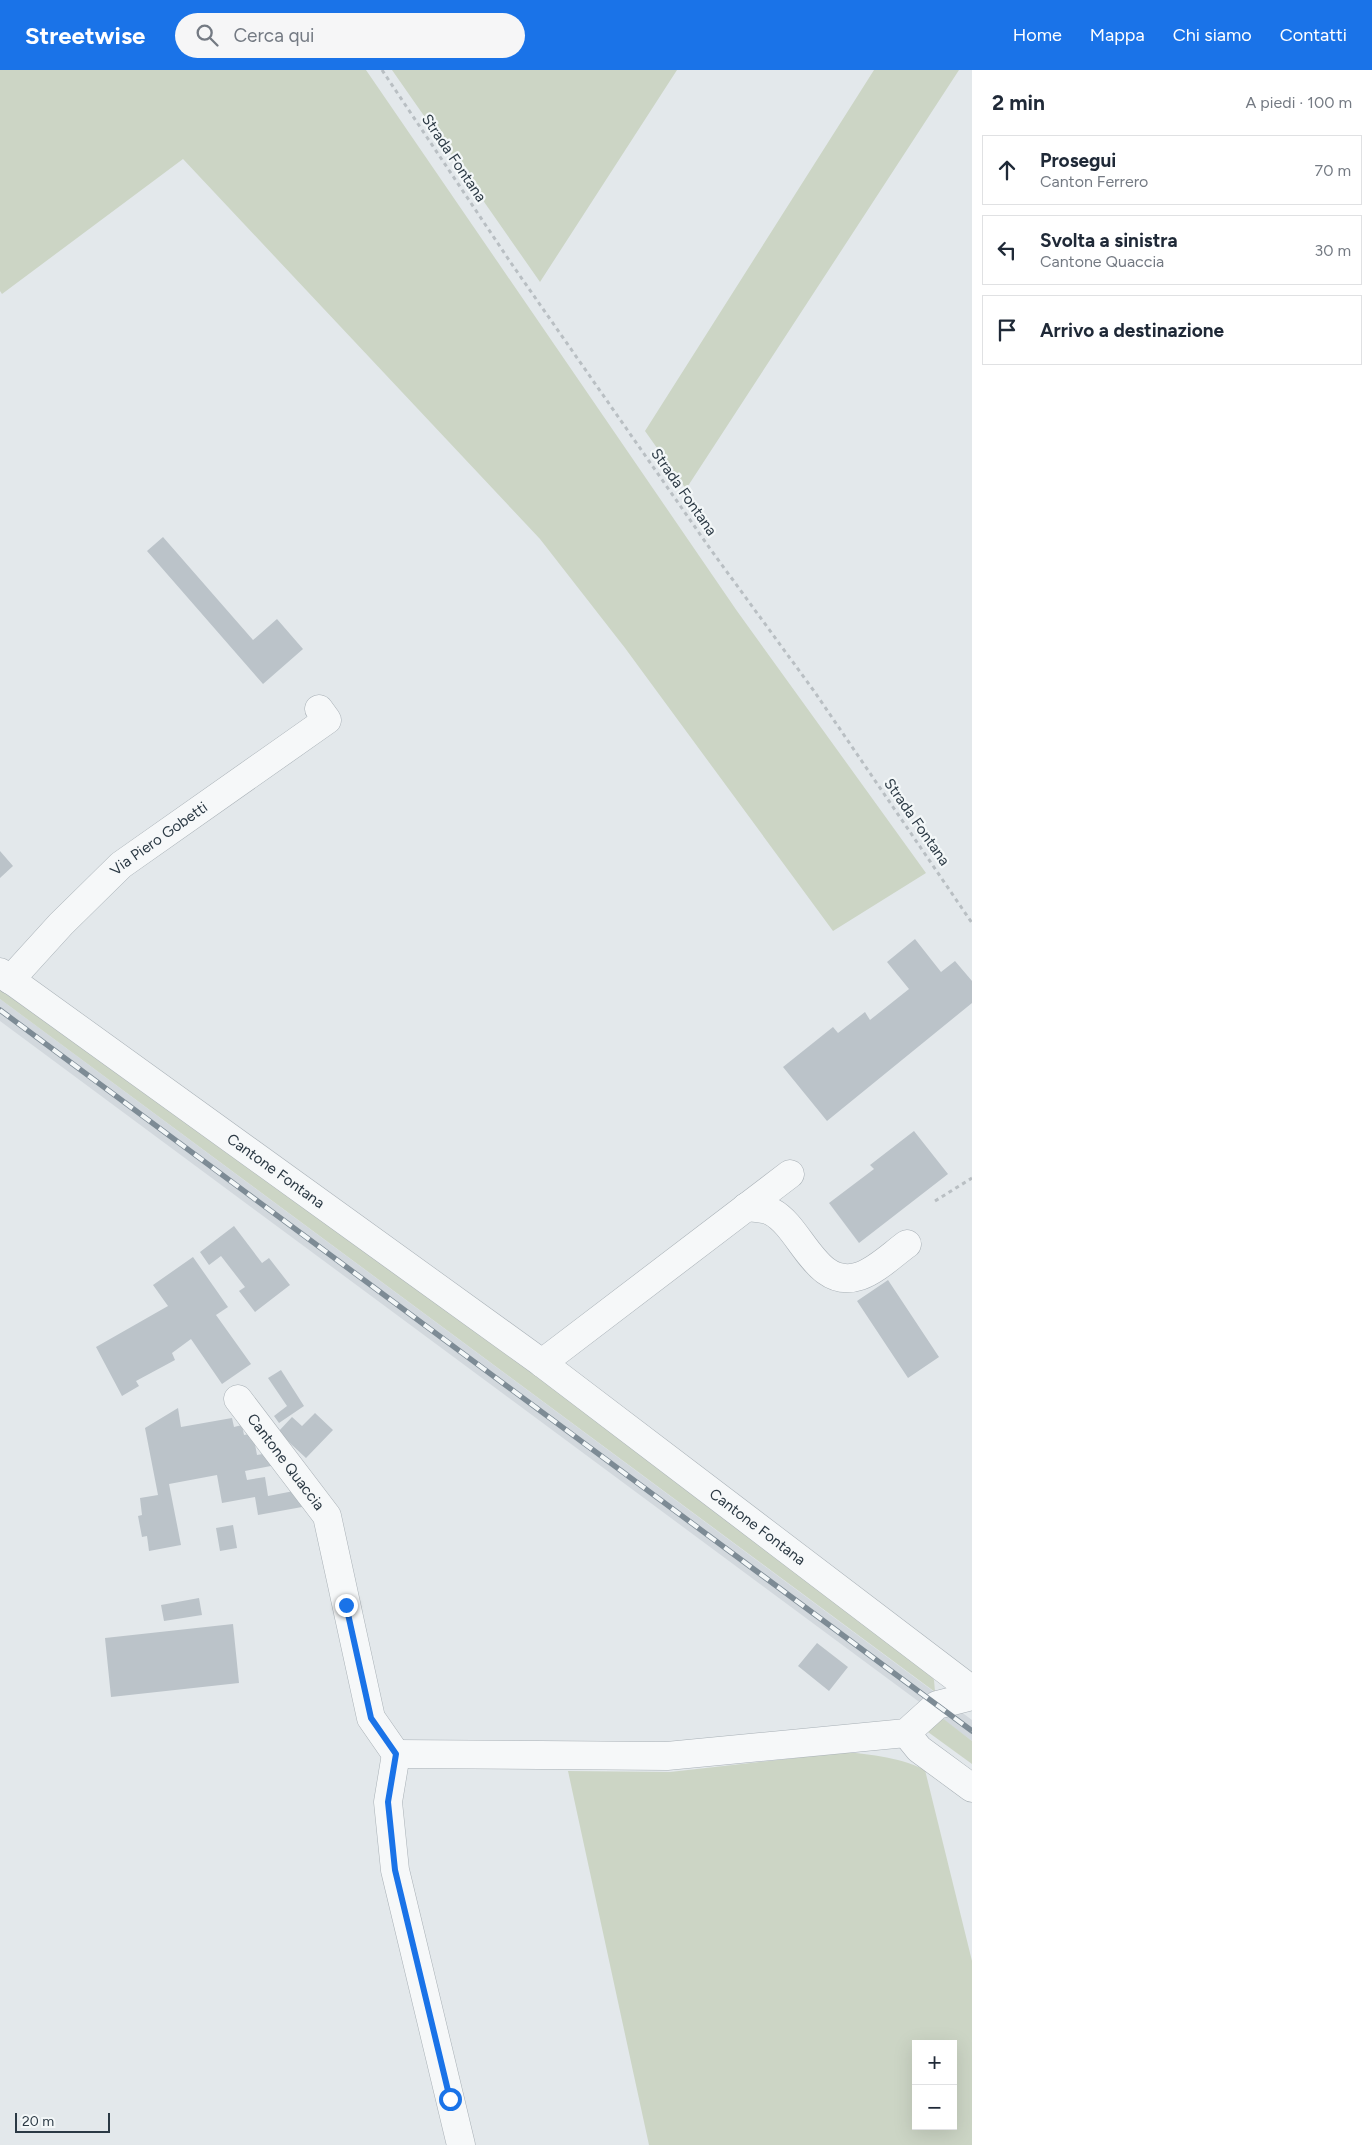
<!DOCTYPE html>
<html lang="it">
<meta charset="utf-8">
<style>
:root{--surface:#fff;--page:#f6f6f7;--text:#1f2937;--muted:#747a83;--line:#e0e1e3;--accent:#1a73e8}
body{margin:0;font-family:Figtree,sans-serif;background:var(--page);color:var(--text)}
.controls{position:absolute;right:15px;bottom:15px;display:grid;overflow:hidden;border-radius:0px;box-shadow:0 5px 20px #0002}
.controls button{width:45px;height:45px;display:grid;place-items:center;padding:0;border:0;border-bottom:1px solid var(--line);background:var(--surface);color:var(--text);font:25px sans-serif}
.scale{position:absolute;left:15px;bottom:12px;width:95px;box-sizing:border-box;padding-left:5px;border:2px solid #2b3944;border-top:0;font-size:14px;line-height:18px;white-space:nowrap;color:#2b3944;-webkit-text-stroke:4px #f3f7f8;paint-order:stroke}
.stop{position:absolute;width:15px;height:15px;margin:-11px;border:4px solid #1a73e8;border-radius:50%;background:#fff}
.stop.end{background:#1a73e8;border-color:#fff;box-shadow:0 1px 5px #0008}
.list{margin:0;padding:0;list-style:none}
h2{display:flex;justify-content:space-between;align-items:center;height:65px;margin:0;padding:0 20px;font-size:21px}
h2 small{font-size:16px;font-weight:400;color:var(--muted)}
.list li{display:grid;grid-template-columns:32px 1fr auto;gap:15px;align-items:center;box-sizing:border-box;height:70px;margin:0 10px 10px;padding:0 10px;border:1px solid var(--line);border-radius:0px}
.list b{display:block;font-size:19px;white-space:nowrap}
.list p{margin:0;font-size:16px;white-space:nowrap;color:var(--muted)}
.list em{font-size:16px;font-style:normal;color:var(--muted)}
.icon{flex:none;width:28px;height:28px;fill:none;stroke:currentColor;stroke-width:2;stroke-linecap:round;stroke-linejoin:round}
.map{position:relative;flex:none;width:972px;height:2075px;overflow:hidden}
header{display:flex;align-items:center;gap:30px;box-sizing:border-box;height:70px;padding:0 25px;background:var(--accent);color:#fff}
header strong{font-size:24px}
nav{display:flex;gap:28px;margin-inline-start:auto;font-size:18px}
.search{width:350px;height:45px;background:var(--page);display:flex;align-items:center;gap:12px;box-sizing:border-box;padding:0 18px;border-radius:28px;color:var(--muted);font-size:19px}
main{display:flex}
aside{flex:1;background:var(--surface)}
.map>svg:first-child{display:block}
</style>
<header>
<strong>Streetwise</strong>
<div class="search"><svg class="icon" aria-label="search" viewBox="0 0 24 24"><circle cx="10" cy="10" r="6"/><path d="M15 15l6 6"/></svg>Cerca qui</div>
<nav><a>Home</a><a>Mappa</a><a>Chi siamo</a><a>Contatti</a></nav>
</header>
<main>
<div class="map">
<svg width="972" height="2075" viewBox="0 0 972 2075">
<rect width="100%" height="100%" fill="#e3e8eb"/>
<path fill="#d2d8dd" d="M 0,929 L 972,1650 L 972,1671 L 0,951 Z"/>
<path fill="#ccd5c5" fill-rule="evenodd" d="M 0,0 L 366,0 L 737,541 L 926,803 L 833,861 L 625,578 L 540,469 L 183,89 L 2,224 L 0,221 Z
M 392,0 L 677,0 L 540,212 Z
M 874,0 L 959,0 L 686,419 L 645,361 Z
M 0,920 L 121,1001 L 691,1417 L 928,1600 L 934,1610 L 935,1622 L 0,929 Z
M 937,1644 L 972,1671 L 972,1694 L 928,1662 Z
M 835,1681 C 866,1684 897,1686 925,1700 L 972,1891 L 972,2075 L 649,2075 L 568,1701 L 670,1702 L 796,1688 ZM 916,1974 L 953,1974 L 953,2056 L 916,2056 Z"/>
<path fill="#bbc3c9" d="M 163,467 L 253,570 L 277,549 L 303,579 L 263,614 L 147,481 Z
M 0,781 L 13,796 L 0,808 Z
M 915,869 L 941,902 L 955,891 L 972,911 L 972,933 L 827,1051 L 783,997 L 833,957 L 838,963 L 865,942 L 870,950 L 909,919 L 887,892 Z
M 914,1061 L 948,1104 L 859,1173 L 829,1133 L 874,1099 L 870,1095 Z
M 234,1156 L 262,1193 L 269,1188 L 290,1215 L 255,1242 L 239,1221 L 245,1217 L 221,1186 L 209,1195 L 200,1182 Z
M 193,1187 L 228,1237 L 216,1245 L 251,1294 L 222,1314 L 191,1269 L 172,1283 L 175,1290 L 136,1311 L 139,1316 L 122,1326 L 96,1277 L 168,1236 L 153,1215 Z
M 888,1210 L 939,1287 L 908,1308 L 857,1231 Z
M 281,1300 L 304,1336 L 279,1353 L 274,1346 L 287,1336 L 268,1308 Z
M 178,1338 L 181,1357 L 232,1348 L 234,1357 L 242,1355 L 244,1365 L 249,1364 L 250,1369 L 254,1369 L 257,1385 L 274,1382 L 276,1395 L 245,1401 L 247,1410 L 265,1407 L 268,1426 L 299,1420 L 302,1437 L 258,1445 L 255,1427 L 222,1433 L 217,1405 L 169,1414 L 181,1475 L 149,1481 L 147,1466 L 142,1467 L 138,1446 L 142,1445 L 140,1428 L 158,1425 L 145,1358 Z
M 315,1343 L 333,1360 L 306,1388 L 278,1362 L 292,1347 L 302,1356 Z
M 233,1455 L 237,1478 L 220,1481 L 216,1458 Z
M 199,1528 L 202,1545 L 164,1551 L 161,1535 Z
M 233,1554 L 239,1613 L 111,1627 L 105,1568 Z
M 817,1573 L 848,1597 L 829,1621 L 798,1596 Z"/>
<g fill="none" stroke-linecap="round" stroke-linejoin="round">
<defs>
<g id="minor">
<path id="s1" d="M 0,902 L 542,1293 L 972,1620"/>
<path id="s2" d="M 10,910 L 61,854 L 121,795 L 327,650 L 319,639"/>
<path d="M 746,1137 C 754,1138 765,1138 772,1142 C 802,1158 816,1221 860,1206 C 877,1200 893,1184 907,1174"/>
<path d="M 542,1293 L 790,1104"/>
<path id="s3" d="M 238,1329 L 327,1446 L 371,1648 L 396,1684"/>
<path d="M 906,1663 L 919,1679 L 972,1718"/>
<path d="M 396,1684 L 667,1686 L 906,1663 L 937,1635 L 972,1626"/>
<path d="M 396,1684 L 388,1732 L 395,1800 L 461,2075"/>
</g>
</defs>
<use href="#minor" stroke="#a8b0b6" stroke-width="29"/>
<path stroke="#b9bfc3" stroke-width="3" stroke-dasharray="4 4" stroke-linecap="butt" d="M 382,0 L 511,193 L 711,480 L 814,621 L 972,853
M 935,1131 L 972,1108"/>
<use href="#minor" stroke="#f6f8f9" stroke-width="28"/>
<defs>
<path id="rail" d="M 0,940 L 972,1661"/>
</defs>
<use href="#rail" stroke="#7d8b95" stroke-width="5.5"/>
<use href="#rail" stroke="#f3f7f8" stroke-width="4" stroke-dasharray="11" stroke-linecap="butt"/>
</g>
<g fill="none" stroke-linecap="round" stroke-linejoin="round">
<path stroke="#1a73e8" stroke-width="6" d="M 346,1535 L 371,1648 L 396,1684 L 388,1732 L 395,1800 L 450,2029"/>
</g>
<g text-anchor="middle" stroke-width="4.5" stroke-linejoin="round" paint-order="stroke">
<g font-size="15" fill="#2b3944" stroke="#f3f7f8">
<text transform="translate(454 88) rotate(56)" y="5">Strada Fontana</text>
<text transform="translate(684 422) rotate(55)" y="5">Strada Fontana</text>
<text transform="translate(917 752) rotate(55)" y="5">Strada Fontana</text>
<text dy="5" stroke="none"><textPath href="#s2" startOffset="206">Via Piero Gobetti</textPath></text>
<text dy="5" stroke="none"><textPath href="#s1" startOffset="340">Cantone Fontana</textPath></text>
<text dy="5" stroke="none"><textPath href="#s3" startOffset="79">Cantone Quaccia</textPath></text>
<text dy="5" stroke="none"><textPath href="#s1" startOffset="939">Cantone Fontana</textPath></text>
</g>
</g>
</svg>
<div class="controls">
<button>+</button>
<button>−</button>
</div>
<div class="scale">20 m</div>
<div class="stop" style="left:450px;top:2029px"></div>
<div class="stop end" style="left:346px;top:1535px"></div>
</div>
<aside>
<h2>2 min<small>A piedi · 100 m</small></h2>
<ul class="list">
<li><svg class="icon" aria-label="ahead" viewBox="0 0 24 24"><path d="M12 20V5M6 11l6-6 6 6"/></svg><div><b>Prosegui</b><p>Canton Ferrero</p></div><em>70 m</em></li>
<li><svg class="icon" aria-label="left" viewBox="0 0 24 24"><path d="M17 20v-9H6M10 6l-5 5 5 5"/></svg><div><b>Svolta a sinistra</b><p>Cantone Quaccia</p></div><em>30 m</em></li>
<li><svg class="icon" aria-label="arrive" viewBox="0 0 24 24"><path d="M6 21V4h12l-3 4 3 4H6"/></svg><div><b>Arrivo a destinazione</b></div></li>
</ul>
</aside>
</main>
